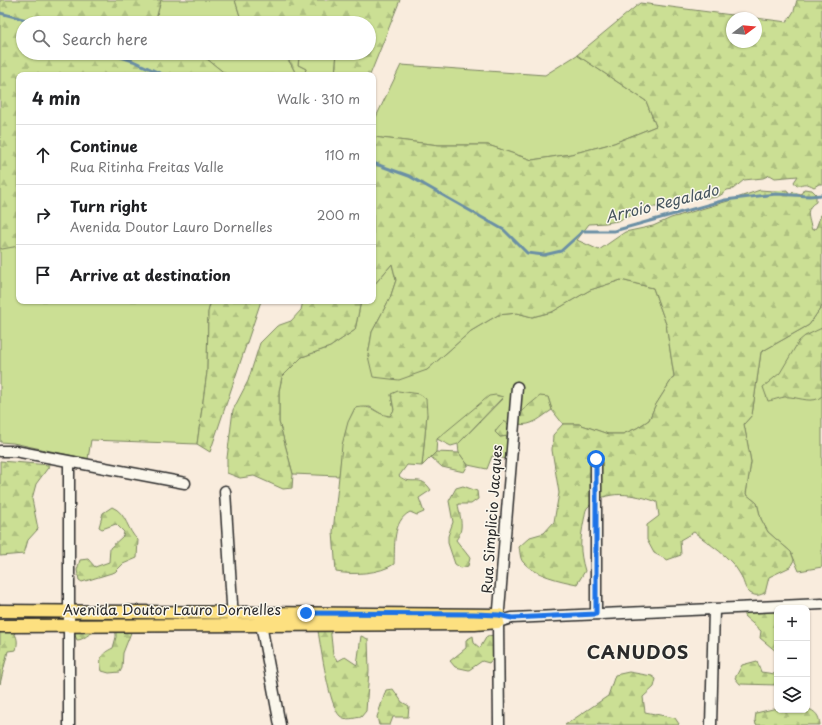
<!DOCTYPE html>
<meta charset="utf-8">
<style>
:root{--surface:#fff;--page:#f6f6f6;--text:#202124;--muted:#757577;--line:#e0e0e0}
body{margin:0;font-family:"Playpen Sans",sans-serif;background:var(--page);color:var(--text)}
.controls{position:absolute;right:12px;bottom:12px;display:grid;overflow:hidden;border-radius:8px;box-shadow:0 1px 3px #0004}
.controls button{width:36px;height:36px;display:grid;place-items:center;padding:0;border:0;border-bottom:1px solid var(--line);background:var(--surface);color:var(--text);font:20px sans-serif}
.compass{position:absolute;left:726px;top:12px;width:36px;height:36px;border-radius:50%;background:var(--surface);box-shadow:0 1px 3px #0004;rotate:74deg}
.stop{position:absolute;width:12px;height:12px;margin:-9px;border:3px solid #1a73e8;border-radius:50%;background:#fff}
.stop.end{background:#1a73e8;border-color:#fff;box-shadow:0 1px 4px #0008}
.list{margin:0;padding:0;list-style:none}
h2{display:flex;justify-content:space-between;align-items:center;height:52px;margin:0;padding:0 16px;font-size:17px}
h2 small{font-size:13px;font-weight:400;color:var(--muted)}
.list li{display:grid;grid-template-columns:26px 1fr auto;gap:12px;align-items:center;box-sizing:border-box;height:60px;padding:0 16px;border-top:1px solid var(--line)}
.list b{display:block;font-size:15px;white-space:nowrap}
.list p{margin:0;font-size:13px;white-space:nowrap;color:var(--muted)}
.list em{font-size:13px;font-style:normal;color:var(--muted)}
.icon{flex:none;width:22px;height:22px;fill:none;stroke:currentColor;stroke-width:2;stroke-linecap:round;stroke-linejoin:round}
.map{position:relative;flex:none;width:822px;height:725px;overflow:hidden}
.search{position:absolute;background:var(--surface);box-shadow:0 1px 3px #0004;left:16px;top:16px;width:360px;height:44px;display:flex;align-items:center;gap:10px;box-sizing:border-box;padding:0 14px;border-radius:22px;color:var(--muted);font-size:15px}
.panel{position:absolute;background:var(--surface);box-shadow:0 1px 3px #0004;left:16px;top:72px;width:360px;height:232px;border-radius:8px}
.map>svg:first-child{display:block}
</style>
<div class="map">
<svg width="822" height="725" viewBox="0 0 822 725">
<defs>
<pattern id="forest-firs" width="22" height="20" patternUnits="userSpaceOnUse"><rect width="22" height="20" fill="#cbdf94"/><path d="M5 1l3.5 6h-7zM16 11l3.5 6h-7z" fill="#aec080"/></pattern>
</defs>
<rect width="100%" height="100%" fill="#f9ecdd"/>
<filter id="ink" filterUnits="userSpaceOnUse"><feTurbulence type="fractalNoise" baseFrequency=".025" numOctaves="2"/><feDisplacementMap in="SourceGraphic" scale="8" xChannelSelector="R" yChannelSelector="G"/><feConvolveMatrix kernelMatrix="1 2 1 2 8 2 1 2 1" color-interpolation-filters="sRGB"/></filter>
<g filter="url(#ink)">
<path fill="#cbdf94" stroke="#7b8560" d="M 161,0 L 235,0 L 240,16 L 245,22 L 261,21 L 266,23 L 155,23 Z
M 194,53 L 276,53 C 289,57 290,63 296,74 L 227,75 L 207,59 Z
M 302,53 L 337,53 L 335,75 L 304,75 L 306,69 L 298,65 L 299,58 Z
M 577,55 L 646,101 L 656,126 L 614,143 L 571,154 L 532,160 L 488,145 L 439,145 L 373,137 L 373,116 L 376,117 L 401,65 L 545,75 Z
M 19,246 L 19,301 L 211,301 L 208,313 L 207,372 L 197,444 L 91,440 L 88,459 L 13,443 L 0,442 L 0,248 Z
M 392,264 L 396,280 L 390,298 L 372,332 L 368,356 L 427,370 L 471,331 L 498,315 L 517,313 L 532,317 L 552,312 L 590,290 L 621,280 L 653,288 L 666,324 L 674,376 L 655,406 L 649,420 L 637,428 L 623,434 L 608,434 L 579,424 L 563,424 L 552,410 L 548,397 L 518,424 L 495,431 L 500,437 L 508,436 L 507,459 L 492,456 L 487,469 L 468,465 L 459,453 L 458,444 L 503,398 L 437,439 L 436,452 L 422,466 L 427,414 L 391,395 L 394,410 L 390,417 L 383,415 L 370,407 L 355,408 C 343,431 342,451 339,476 L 293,474 L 279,422 L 279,391 L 282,377 L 302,357 L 330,347 L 355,330 L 361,301 L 373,301 L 373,286 Z
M 822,306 L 822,567 L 799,571 L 791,552 L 768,532 L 761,519 L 757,503 L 746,494 L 751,462 L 744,424 L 752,415 L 761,352 L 809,325 Z"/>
<path fill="url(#forest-firs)" stroke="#7b8560" d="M 0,0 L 161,0 L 155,23 L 23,23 L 23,53 L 194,53 L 207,59 L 227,75 L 19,75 L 19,246 L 2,249 L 0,248 Z
M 235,0 L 400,0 L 370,75 L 335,75 L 337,53 L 369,53 L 369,23 L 266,23 L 261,21 L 245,22 L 240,16 Z
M 797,0 L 822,0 L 822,184 L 819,184 L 814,187 C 807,183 804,183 797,186 L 794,182 L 798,176 L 775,178 L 770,175 L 763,178 L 744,180 L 733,189 L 727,190 C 709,209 692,186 679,203 L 668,205 L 661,207 L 653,207 L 617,221 L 606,223 L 589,224 L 577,240 L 599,250 L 625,232 L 653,226 L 671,218 L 728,201 L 760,190 L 773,191 L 787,190 L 790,196 L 793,192 L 801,194 L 804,189 L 812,190 L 816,194 L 816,202 C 804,209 809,218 812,230 L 816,228 L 822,212 L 822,306 L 809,325 L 761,352 L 752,415 L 744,424 L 751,462 L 746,494 L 757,503 L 761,519 L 768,532 L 791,552 L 794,560 L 790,567 L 769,577 L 765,593 C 760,595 756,597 750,593 C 744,589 744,580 740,574 C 731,557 709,544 694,532 L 680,540 L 681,555 L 667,560 L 654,553 L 647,540 L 647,525 L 659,516 L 657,502 C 636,494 604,488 587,508 C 585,511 585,516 584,520 C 580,541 579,550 585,571 L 577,584 C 561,581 534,575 523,562 C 520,559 520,551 519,547 L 530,537 L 544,533 L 554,522 L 559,493 L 552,450 L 553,435 L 563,424 L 579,424 L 608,434 L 623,434 L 637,428 L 649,420 L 655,406 L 674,376 L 666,324 L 653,288 L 621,280 L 590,290 L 552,312 L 532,317 L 517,313 L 498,315 L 471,331 L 427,370 L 399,380 L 373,377 L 368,356 L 372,332 L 390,298 L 396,280 L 392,264 L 373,286 L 373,137 L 439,145 L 488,145 L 532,160 L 571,154 L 614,143 L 656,126 L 646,101 L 577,55 L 640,3 L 755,18 L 732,18 L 732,42 L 756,42 L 756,18 L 787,22 L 794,11 Z
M 276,53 L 302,53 L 299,58 L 298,65 L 306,69 L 304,75 L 295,75 L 296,74 C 290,62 289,57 276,53 Z
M 211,301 L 261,301 L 210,452 L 197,444 L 207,372 L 208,312 Z
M 303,301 L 361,301 L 355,330 L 330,347 L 302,357 L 282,377 L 279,391 L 279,422 L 293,474 L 292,488 L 283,489 L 254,476 L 240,478 L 227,473 L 227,458 L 233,410 L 248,381 L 260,343 L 277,326 L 291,321 L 301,310 Z
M 822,328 L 822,396 C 814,404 800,398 790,397 C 783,396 775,400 768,401 L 763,387 L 780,373 L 799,341 L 805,336 Z
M 398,391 L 420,394 L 426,399 L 427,414 L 422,466 L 407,465 L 399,476 C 412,487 420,473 431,490 L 419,498 L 424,512 L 417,515 L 410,512 C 392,521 395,547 394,564 C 380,574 352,575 336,572 L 333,532 L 339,476 L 342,445 L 348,422 L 355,408 C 375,404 373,414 390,416 L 394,410 L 391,394 Z
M 496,395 L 503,397 L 458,444 L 451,446 L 437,439 L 489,396 Z
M 540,396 L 548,397 L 552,410 C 541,417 532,427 518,424 L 523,410 Z
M 504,421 L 512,427 L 508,436 L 500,437 L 495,432 Z
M 436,452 L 459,453 L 468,465 L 464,472 L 442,467 L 431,457 Z
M 0,461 L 50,465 L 36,484 L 32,499 L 38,529 L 28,540 L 24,554 L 0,556 Z
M 463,486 L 477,491 L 478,499 L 471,504 L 458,504 C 460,518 465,528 456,540 L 470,558 L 468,566 L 461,568 L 455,564 L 448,543 L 448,536 L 453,522 L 449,501 L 456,488 Z
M 112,507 C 127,513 127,531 138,540 L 137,558 L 123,564 L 115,572 L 82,582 L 79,580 L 77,570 L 80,560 L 88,559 L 95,567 L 109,562 L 110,548 L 123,536 L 124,532 L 116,524 L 102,529 L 99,527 L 103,513 Z
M 744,608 L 777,611 L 777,652 L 760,638 L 761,631 L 744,616 Z
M 318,624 L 330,626 L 333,655 L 338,661 L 345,657 L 357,665 L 361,636 L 368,639 L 369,671 L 366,711 L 361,717 C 354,718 346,721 340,716 C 329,706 321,648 318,631 Z
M 77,626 L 132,630 L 123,653 L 122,668 L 120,672 L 109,673 L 102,671 C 99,659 100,654 113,648 L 116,637 L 116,633 C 108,630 99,629 92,633 C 87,635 83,640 77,640 L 74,633 Z
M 0,630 L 12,630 C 18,637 18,642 16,650 L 8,651 L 0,684 Z
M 495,635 L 494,657 L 489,663 L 482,661 L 469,670 L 455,667 L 450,661 L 466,648 L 466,640 L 473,636 L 474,643 L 480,648 L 487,636 Z
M 757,661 L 761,672 L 775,674 L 777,668 L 777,685 L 740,684 L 735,678 L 742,665 Z
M 629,672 L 652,676 L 656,679 L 654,687 L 643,697 L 645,712 L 675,718 L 679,724 L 678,725 L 565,725 L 608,696 L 615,675 Z
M 393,689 L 402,702 L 409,706 L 408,717 L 393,717 L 390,725 L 379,725 L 377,717 L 386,690 Z
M 777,708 L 777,710 L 807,710 L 807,708 C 816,712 819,715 820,725 L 756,725 L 755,720 L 756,713 Z"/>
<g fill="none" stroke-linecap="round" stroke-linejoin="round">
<path stroke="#6b8fa5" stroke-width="3" d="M 0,13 L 38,23
M 109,53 L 133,61 L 164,75
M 373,163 L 409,176 L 504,230 L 527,253 L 544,255 L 561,251 L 583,231 L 614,231 L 725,200 L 776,194 L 809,196 L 822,195"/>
<defs>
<path id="minor" d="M 0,451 L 15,451 L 185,483
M 225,491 L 233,620
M 596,614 L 596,459
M 260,619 L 280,725
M 498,622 L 512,618 L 822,604
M 69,725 L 69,461
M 499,725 L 498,622 L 517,387
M 711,725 L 714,610"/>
<path id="major" d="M 0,611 L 499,615
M 0,626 L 475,624 L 498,622"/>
</defs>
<use href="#minor" stroke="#2b2b2b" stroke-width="13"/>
<use href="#major" stroke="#2b2b2b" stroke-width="15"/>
<use href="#minor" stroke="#fbf7ec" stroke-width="10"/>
<use href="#major" stroke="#fde080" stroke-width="12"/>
</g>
</g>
<g fill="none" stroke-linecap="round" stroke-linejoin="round" filter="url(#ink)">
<path stroke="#1a73e8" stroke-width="5" d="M 306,613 L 474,614 L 499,615 L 512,618 L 596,614 L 596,459"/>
</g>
<g text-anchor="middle" stroke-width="3" stroke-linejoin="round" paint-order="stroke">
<g font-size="14" fill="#2b2b2b" stroke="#fbf7ec">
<text transform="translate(492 519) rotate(-86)" y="5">Rua Simplicio Jacques</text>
<text x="172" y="615">Avenida Doutor Lauro Dornelles</text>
</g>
<g font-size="15" font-style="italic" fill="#46555e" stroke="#fbf7ec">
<text transform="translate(662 204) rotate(-14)" y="5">Arroio Regalado</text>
</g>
<g font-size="18" font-weight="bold" letter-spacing="1" fill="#2b2b2b" stroke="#fbf7ec">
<text x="638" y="659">CANUDOS</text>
</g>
</g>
</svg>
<div class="controls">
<button>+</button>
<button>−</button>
<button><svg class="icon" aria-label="layers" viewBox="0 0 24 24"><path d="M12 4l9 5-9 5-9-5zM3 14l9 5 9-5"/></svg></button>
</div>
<svg class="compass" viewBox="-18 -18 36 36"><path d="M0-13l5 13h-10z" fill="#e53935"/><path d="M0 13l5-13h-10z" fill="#757577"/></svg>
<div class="stop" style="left:596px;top:459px"></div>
<div class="stop end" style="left:306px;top:613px"></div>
<div class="search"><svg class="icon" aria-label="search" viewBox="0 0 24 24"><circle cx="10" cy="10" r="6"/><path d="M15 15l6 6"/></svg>Search here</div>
<section class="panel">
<h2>4 min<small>Walk · 310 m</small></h2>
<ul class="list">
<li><svg class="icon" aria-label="ahead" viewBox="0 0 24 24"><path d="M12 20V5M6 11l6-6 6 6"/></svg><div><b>Continue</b><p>Rua Ritinha Freitas Valle</p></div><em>110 m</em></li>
<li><svg class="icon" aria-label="right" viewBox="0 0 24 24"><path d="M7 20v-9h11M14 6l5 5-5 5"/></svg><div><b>Turn right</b><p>Avenida Doutor Lauro Dornelles</p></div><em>200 m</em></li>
<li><svg class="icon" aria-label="arrive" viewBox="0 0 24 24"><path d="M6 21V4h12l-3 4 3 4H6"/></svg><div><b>Arrive at destination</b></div></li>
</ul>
</section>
</div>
